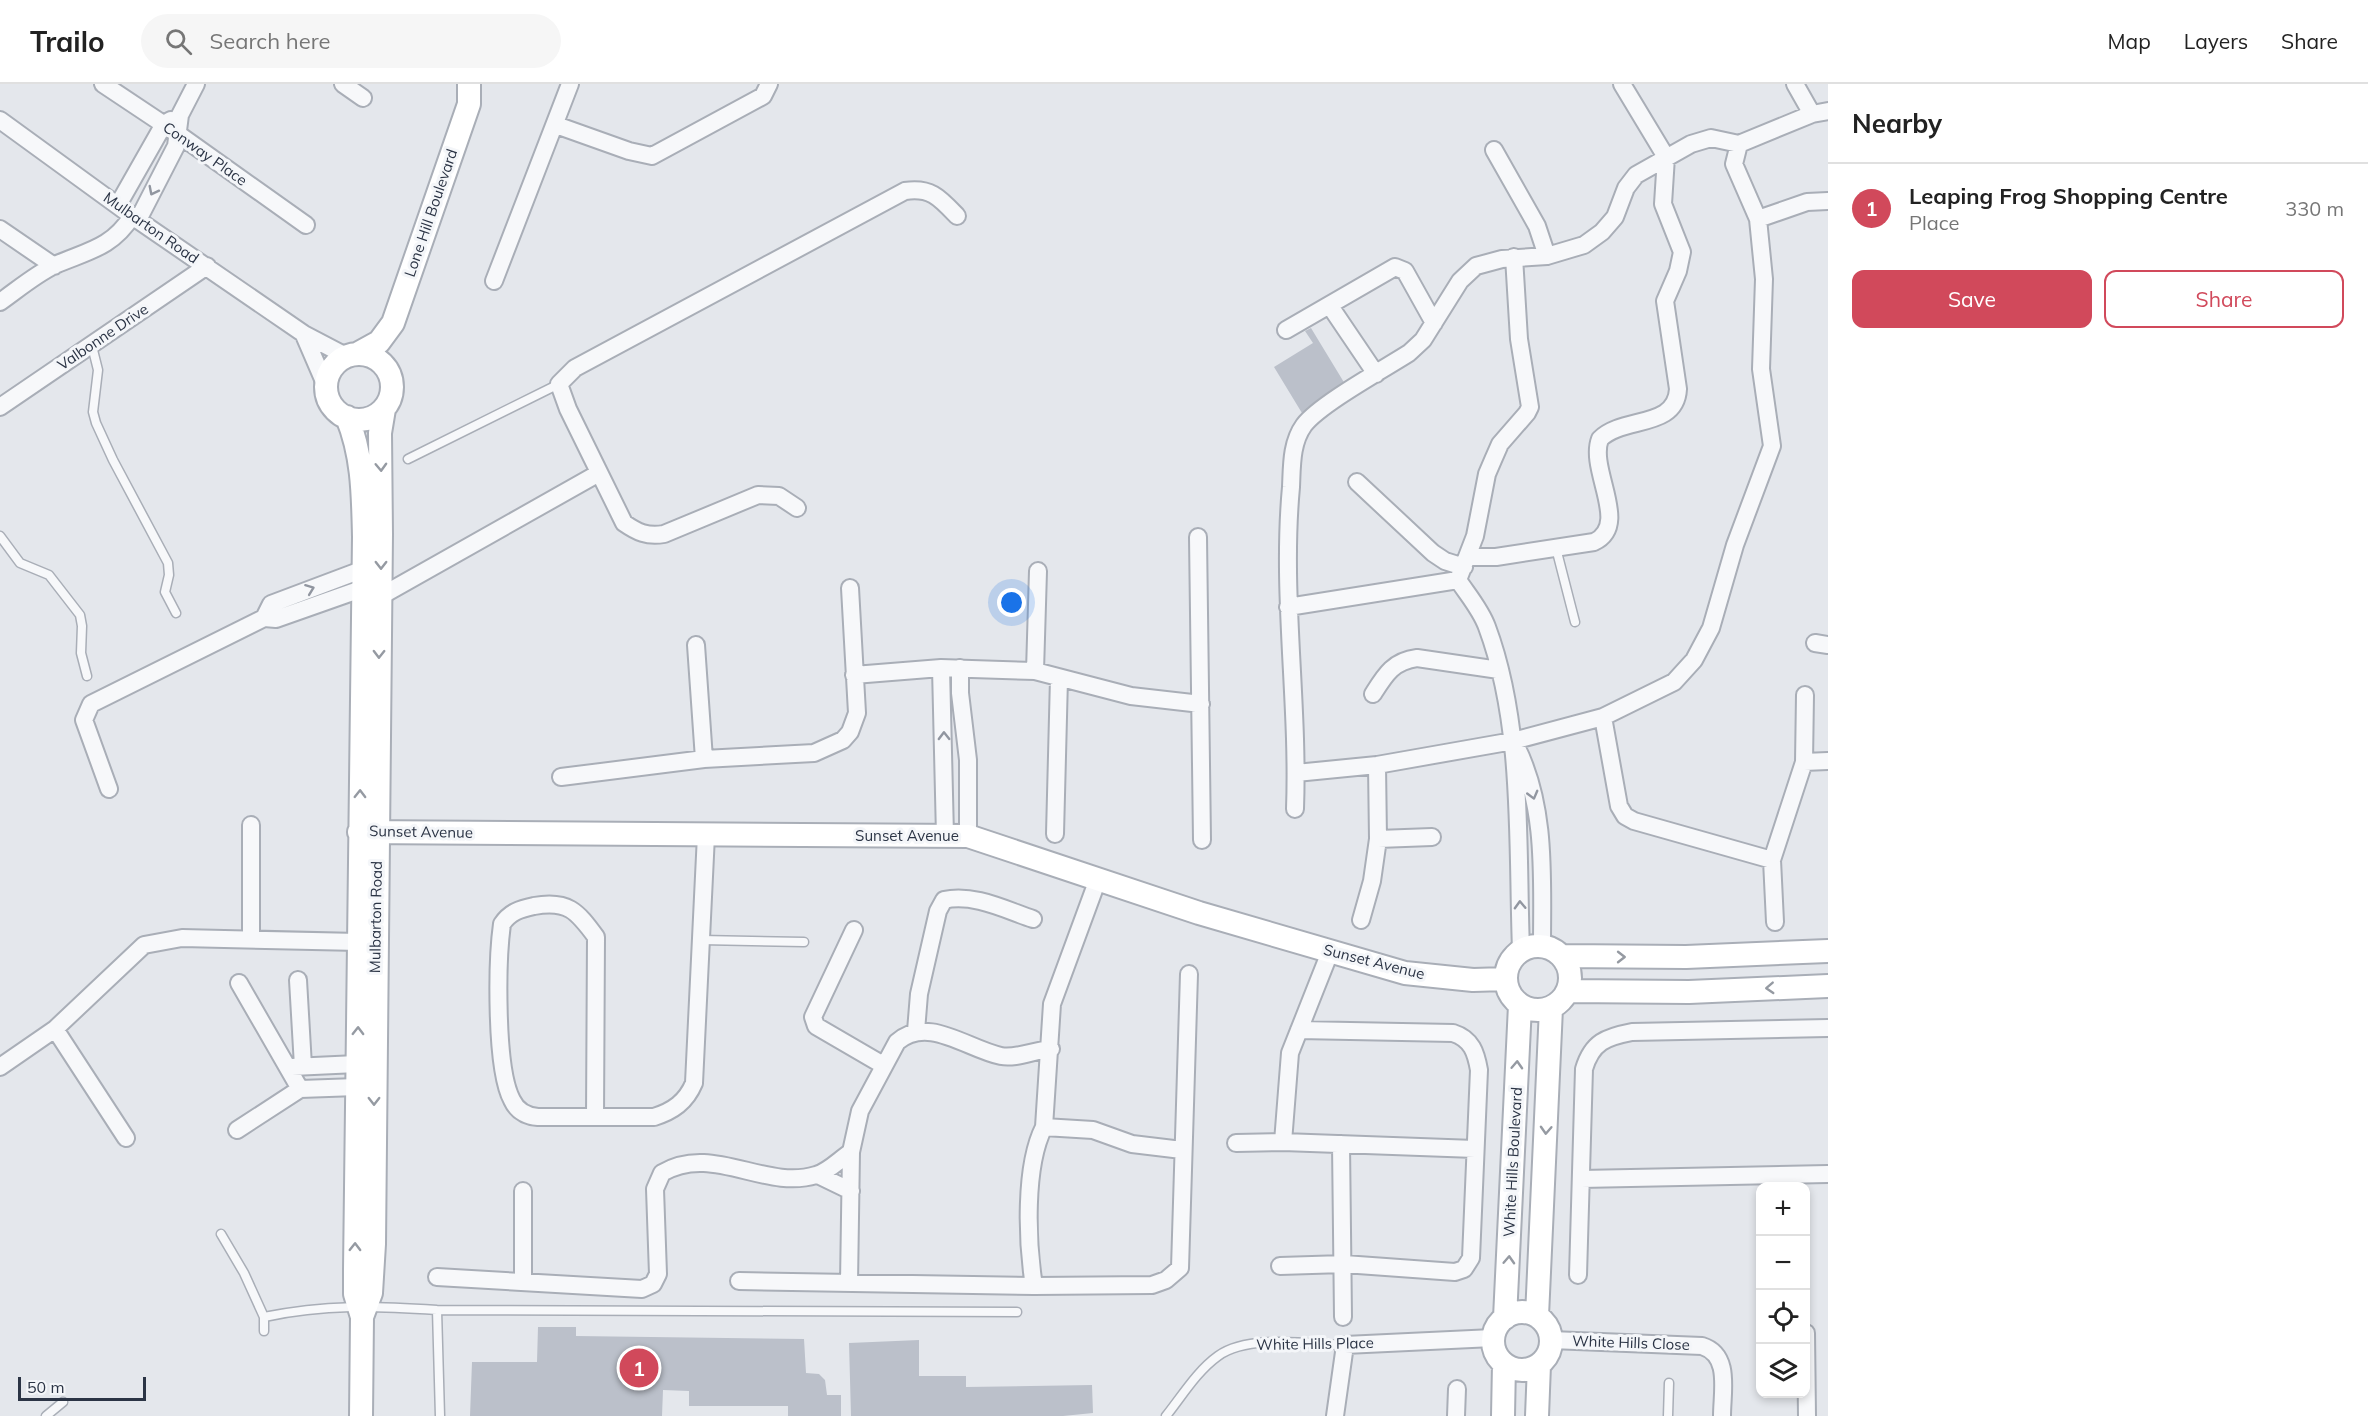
<!DOCTYPE html>
<meta charset="utf-8">
<style>
:root{--surface:#fff;--page:#f6f6f6;--text:#222;--muted:#767676;--line:#e0e0e0;--accent:#d1495b}
body{margin:0;font-family:Mulish,sans-serif;background:var(--page);color:var(--text)}
.controls{position:absolute;right:18px;bottom:18px;display:grid;overflow:hidden;border-radius:12px;box-shadow:0 3px 9px #0003}
.controls button{width:54px;height:54px;display:grid;place-items:center;padding:0;border:0;border-bottom:2px solid var(--line);background:var(--surface);color:var(--text);font:30px sans-serif}
.scale{position:absolute;left:18px;bottom:15px;width:128px;box-sizing:border-box;padding-left:6px;border:3px solid #2b3445;border-top:0;font-size:16px;line-height:21px;white-space:nowrap;color:#2b3445;-webkit-text-stroke:4px #f4f6f9;paint-order:stroke}
.you{position:absolute;left:1012px;top:519px;width:21px;height:21px;margin:-15px;border:4px solid #fff;border-radius:50%;background:#1a73e8;box-shadow:0 0 0 9px #1a73e833}
.badge{display:grid;place-items:center;width:39px;height:39px;border-radius:50%;background:var(--accent);color:#fff;font-size:20px;font-weight:700}
.pin{position:absolute;translate:-50% -50%;border:3px solid #fff;box-shadow:0 2px 6px #0006}
.list{margin:0;padding:0;list-style:none}
h2{display:flex;justify-content:space-between;align-items:center;height:78px;margin:0;padding:0 24px;font-size:26px}
h2 small{font-size:20px;font-weight:400;color:var(--muted)}
.list li{display:grid;grid-template-columns:39px 1fr auto;gap:18px;align-items:center;box-sizing:border-box;height:90px;padding:0 24px;border-top:2px solid var(--line)}
.list b{display:block;font-size:22px;white-space:nowrap}
.list p{margin:0;font-size:20px;white-space:nowrap;color:var(--muted)}
.list em{font-size:20px;font-style:normal;color:var(--muted)}
.actions{display:flex;gap:12px;padding:18px 24px}
.actions a{flex:1;padding:14px 0;border:2px solid var(--accent);border-radius:12px;text-align:center;font-size:21px;color:var(--accent)}
.actions .main{background:var(--accent);color:#fff}
.icon{flex:none;width:33px;height:33px;fill:none;stroke:currentColor;stroke-width:2;stroke-linecap:round;stroke-linejoin:round}
.map{position:relative;flex:none;width:1828px;height:1332px;overflow:hidden}
header{display:flex;align-items:center;gap:36px;box-sizing:border-box;height:84px;padding:0 30px;background:var(--surface);border-bottom:2px solid var(--line)}
header strong{font-size:28px}
nav{display:flex;gap:33px;margin-inline-start:auto;font-size:21px}
.search{width:420px;height:54px;background:var(--page);display:flex;align-items:center;gap:15px;box-sizing:border-box;padding:0 21px;border-radius:33px;color:var(--muted);font-size:22px}
main{display:flex}
aside{flex:1;background:var(--surface)}
.map>svg:first-child{display:block}
</style>
<header>
<strong>Trailo</strong>
<div class="search"><svg class="icon" aria-label="search" viewBox="0 0 24 24"><circle cx="10" cy="10" r="6"/><path d="M15 15l6 6"/></svg>Search here</div>
<nav><a>Map</a><a>Layers</a><a>Share</a></nav>
</header>
<main>
<div class="map">
<svg width="1828" height="1332" viewBox="0 0 1828 1332">
<rect width="100%" height="100%" fill="#e4e7ec"/>
<path fill="#bbc0ca" d="M 1311,244 L 1345,300 L 1305,334 L 1274,283 L 1313,259 L 1305,247 Z
M 538,1243 L 576,1243 L 576,1252 L 804,1255 L 806,1289 L 819,1290 L 825,1296 L 827,1311 L 841,1311 L 841,1332 L 788,1332 L 788,1322 L 689,1322 L 689,1307 L 663,1306 L 662,1332 L 470,1332 L 472,1278 L 537,1278 Z
M 919,1256 L 919,1292 L 966,1292 L 966,1303 L 1092,1301 L 1093,1329 L 1063,1332 L 851,1332 L 849,1259 Z"/>
<g fill="none" stroke-linecap="round" stroke-linejoin="round">
<defs>
<path id="lane" d="M 92,262 L 98,286 L 93,328 L 96,339 L 113,376 L 168,479 L 169,491 L 165,508 L 176,529
M 408,375 L 559,300
M 0,452 L 20,479 L 49,491 L 80,531 L 82,542 L 81,569 L 87,592
M 1556,464 L 1575,538
M 701,856 L 804,858
M 221,1150 L 244,1189 L 264,1233
M 437,1226 L 440,1332
M 264,1247 L 264,1233 C 326,1220 375,1222 437,1226 L 1017,1228
M 46,1332 L 63,1318
M 1166,1332 C 1182,1312 1197,1287 1218,1272 C 1249,1250 1308,1260 1345,1261
M 1668,1332 L 1669,1299"/>
<path id="street" d="M 103,0 L 178,50 L 306,141
M 343,0 L 363,14
M 1795,0 L 1812,30
M 0,36 L 132,132 L 304,250 L 346,272
M 556,41 L 629,67 L 652,72 L 763,12 L 769,0
M 1494,66 L 1537,142 L 1547,172
M 118,121 L 164,40 L 171,36
M 1758,135 L 1807,118 L 1828,117
M 138,136 L 176,62 L 180,31 L 196,0
M 0,145 L 54,182
M 494,197 L 570,0
M 0,218 C 17,206 36,190 55,181 C 87,167 112,164 132,132
M 1330,222 L 1376,290
M 1286,246 L 1395,183 L 1405,187 L 1434,239
M 304,251 L 326,302
M 0,323 L 207,182
M 1357,398 L 1433,469 L 1445,477 L 1464,483
M 797,424 L 779,412 L 758,411 L 664,450 C 647,453 637,448 624,439 L 568,325 L 559,300 L 575,284 L 905,107 C 931,103 940,114 957,132
M 1198,453 L 1202,756
M 1469,473 L 1496,473 L 1594,458 C 1631,441 1588,386 1600,355 C 1623,332 1676,345 1678,305 L 1665,217 L 1678,187 L 1682,168 L 1663,120 L 1666,73 L 1622,0
M 1458,496 C 1468,511 1481,526 1487,543 C 1524,642 1517,762 1521,866
M 1458,496 L 1475,452 L 1487,390 L 1493,376 L 1500,360 L 1527,329 L 1530,323 L 1519,255 L 1514,173
M 371,512 L 381,512 L 599,389
M 1288,523 L 1458,496
M 264,534 L 271,520 L 364,485
M 1815,559 L 1828,561
M 696,561 L 704,675
M 941,584 L 945,752
M 960,584 L 960,609 L 968,676 L 968,752
M 1035,587 L 1038,487
M 854,591 L 941,584 L 1035,587 L 1131,612 L 1201,620
M 1373,610 C 1385,591 1393,577 1417,574 L 1499,586
M 1603,633 L 1619,722 L 1625,732 L 1634,737 L 1772,776
M 1515,660 C 1547,722 1542,794 1542,862
M 1804,678 L 1828,677
M 1296,689 L 1377,681 L 1513,657 L 1603,633 L 1674,598 L 1694,576 L 1711,544 L 1735,461 L 1772,362 L 1761,285 L 1764,195 L 1758,135 L 1734,80 L 1739,60
M 561,693 L 704,675 L 814,669 L 843,656 L 850,648 L 857,629 L 850,504
M 109,705 L 84,636 L 91,620 L 264,534 L 276,535 L 364,504
M 1295,725 C 1299,618 1281,510 1291,403 C 1292,382 1291,359 1304,341 C 1320,320 1384,285 1409,269 L 1423,256 L 1460,197 L 1476,182 L 1502,175 L 1547,172 L 1584,161 L 1602,148 L 1615,133 L 1626,104 L 1636,91 L 1691,60 L 1711,54 L 1739,60 L 1812,30 L 1828,27
M 1055,750 L 1059,594
M 1378,755 L 1432,753
M 1361,836 L 1372,797 L 1378,755 L 1377,681
M 1775,838 L 1772,776 L 1804,678 L 1805,611
M 854,846 L 813,933 L 816,942 L 883,981
M 251,855 L 251,741
M 298,896 L 303,982
M 239,899 L 300,1005
M 55,945 L 126,1054
M 916,947 L 919,910 L 938,827 L 944,816 C 973,809 1006,826 1033,835
M 0,983 L 55,945 L 144,861 L 182,854 L 359,858
M 292,983 L 357,980
M 595,1033 L 596,853 C 577,827 568,816 534,822 C 520,825 510,828 502,840 C 497,876 495,985 512,1016 C 517,1027 526,1032 538,1033 L 654,1033 C 673,1027 686,1018 694,999 L 706,751
M 1044,1043 L 1093,1046 L 1132,1060 L 1182,1066
M 237,1046 L 300,1005 L 357,1003
M 1283,1058 L 1290,969 L 1330,868
M 1236,1059 L 1283,1058 L 1475,1065
M 1341,1060 L 1343,1233
M 818,1091 L 851,1107
M 1581,1095 L 1828,1090
M 1280,1182 L 1344,1180 L 1455,1188 L 1464,1185 L 1471,1174 L 1479,986 C 1476,969 1472,955 1453,949 L 1299,946
M 1578,1191 L 1584,985 C 1592,958 1606,953 1632,948 L 1828,944
M 437,1193 L 642,1205 L 653,1200 L 658,1190 L 655,1105 L 662,1089 C 712,1059 765,1107 816,1091 C 828,1088 840,1075 851,1068
M 523,1197 L 523,1107
M 739,1197 L 1034,1202 L 1152,1201 L 1166,1196 L 1180,1184 L 1189,890
M 849,1199 L 851,1068 L 860,1027 L 897,958 C 928,931 967,965 1001,972 C 1016,975 1035,966 1051,965
M 1034,1202 C 1027,1158 1024,1082 1044,1043 L 1052,920 L 1098,795
M 1806,1249 L 1807,1332
M 1551,1256 L 1702,1262 C 1731,1271 1722,1307 1722,1332
M 1335,1332 L 1345,1261 L 1493,1254
M 1456,1332 L 1457,1305"/>
<path id="secondary" d="M 359,269 L 379,258 L 393,239 L 469,20 L 469,0
M326 303a33 33 0 1 1 66 0a33 33 0 1 1-66 0Z
M 347,333 C 363,372 363,411 364,453 L 355,1186 L 355,1210 L 362,1233
M 359,748 L 968,752 L 1199,829 L 1405,889 L 1473,896 L 1506,895
M1506 894a32 32 0 1 1 64 0a32 32 0 1 1-64 0Z
M 1562,872 L 1686,873 L 1828,867
M 1568,907 L 1689,908 L 1828,902
M1493 1257a29 29 0 1 1 58 0a29 29 0 1 1-58 0Z
M 1537,1232 L 1551,924
M 1505,1234 L 1520,921
M 361,1332 L 362,1233 L 371,1209 L 374,1160 L 381,450 L 380,349 L 384,325
M 1503,1332 L 1504,1280
M 1537,1332 L 1539,1281"/>
</defs>
<use href="#lane" stroke="#a9aeb7" stroke-width="11"/>
<use href="#street" stroke="#a9aeb7" stroke-width="20"/>
<use href="#secondary" stroke="#a9aeb7" stroke-width="26"/>
<use href="#lane" stroke="#f7f8fa" stroke-width="8"/>
<use href="#street" stroke="#f7f8fa" stroke-width="16"/>
<use href="#secondary" stroke="#fff" stroke-width="22"/>
</g>
<defs><path id="oneway-chevron" d="M-2-3.5L2.5 0L-2 3.5" fill="none" stroke-width="1.6" stroke-linecap="round" stroke-linejoin="round" transform="scale(1.5)"/></defs>
<g stroke="#9196a0">
<use href="#oneway-chevron" transform="translate(153 107) rotate(117)"/>
<use href="#oneway-chevron" transform="translate(310 505) rotate(-21)"/>
<use href="#oneway-chevron" transform="translate(944 652) rotate(-91)"/>
<use href="#oneway-chevron" transform="translate(1533 711) rotate(75)"/>
<use href="#oneway-chevron" transform="translate(1520 821) rotate(-92)"/>
</g>
<g stroke="#959aa2">
<use href="#oneway-chevron" transform="translate(381 383) rotate(88)"/>
<use href="#oneway-chevron" transform="translate(381 481) rotate(90)"/>
<use href="#oneway-chevron" transform="translate(379 570) rotate(91)"/>
<use href="#oneway-chevron" transform="translate(360 710) rotate(-89)"/>
<use href="#oneway-chevron" transform="translate(1621 873)"/>
<use href="#oneway-chevron" transform="translate(1770 904) rotate(177)"/>
<use href="#oneway-chevron" transform="translate(358 947) rotate(-89)"/>
<use href="#oneway-chevron" transform="translate(1517 981) rotate(-87)"/>
<use href="#oneway-chevron" transform="translate(374 1017) rotate(90)"/>
<use href="#oneway-chevron" transform="translate(1546 1046) rotate(93)"/>
<use href="#oneway-chevron" transform="translate(355 1163) rotate(-89)"/>
<use href="#oneway-chevron" transform="translate(1509 1176) rotate(-87)"/>
</g>
<g text-anchor="middle" stroke-width="6" stroke-linejoin="round" paint-order="stroke">
<g font-size="15" fill="#2b3445" stroke="#f4f6f9">
<text transform="translate(205 70) rotate(35)" y="5">Conway Place</text>
<text transform="translate(431 129) rotate(-71)" y="5">Lone Hill Boulevard</text>
<text transform="translate(151 144) rotate(35)" y="5">Mulbarton Road</text>
<text transform="translate(103 253) rotate(-34)" y="5">Valbonne Drive</text>
<text transform="translate(421 748) rotate(1)" y="5">Sunset Avenue</text>
<text x="907" y="757">Sunset Avenue</text>
<text transform="translate(376 833) rotate(-89)" y="5">Mulbarton Road</text>
<text transform="translate(1374 878) rotate(14)" y="5">Sunset Avenue</text>
<text transform="translate(1513 1078) rotate(-87)" y="5">White Hills Boulevard</text>
<text transform="translate(1631 1259) rotate(2)" y="5">White Hills Close</text>
<text transform="translate(1315 1260) rotate(-1)" y="5">White Hills Place</text>
</g>
</g>
</svg>
<div class="controls">
<button>+</button>
<button>−</button>
<button><svg class="icon" aria-label="locate" viewBox="0 0 24 24"><circle cx="12" cy="12" r="6"/><path d="M12 2v4M12 18v4M2 12h4M18 12h4"/></svg></button>
<button><svg class="icon" aria-label="layers" viewBox="0 0 24 24"><path d="M12 4l9 5-9 5-9-5zM3 14l9 5 9-5"/></svg></button>
</div>
<div class="scale">50 m</div>
<div class="you"></div>
<div class="pin badge" style="left:639px;top:1284px">1</div>
</div>
<aside>
<h2>Nearby<small></small></h2>
<ul class="list">
<li><span class="badge">1</span><div><b>Leaping Frog Shopping Centre</b><p>Place</p></div><em>330 m</em></li>
</ul>
<div class="actions"><a class="main">Save</a><a>Share</a></div>
</aside>
</main>
